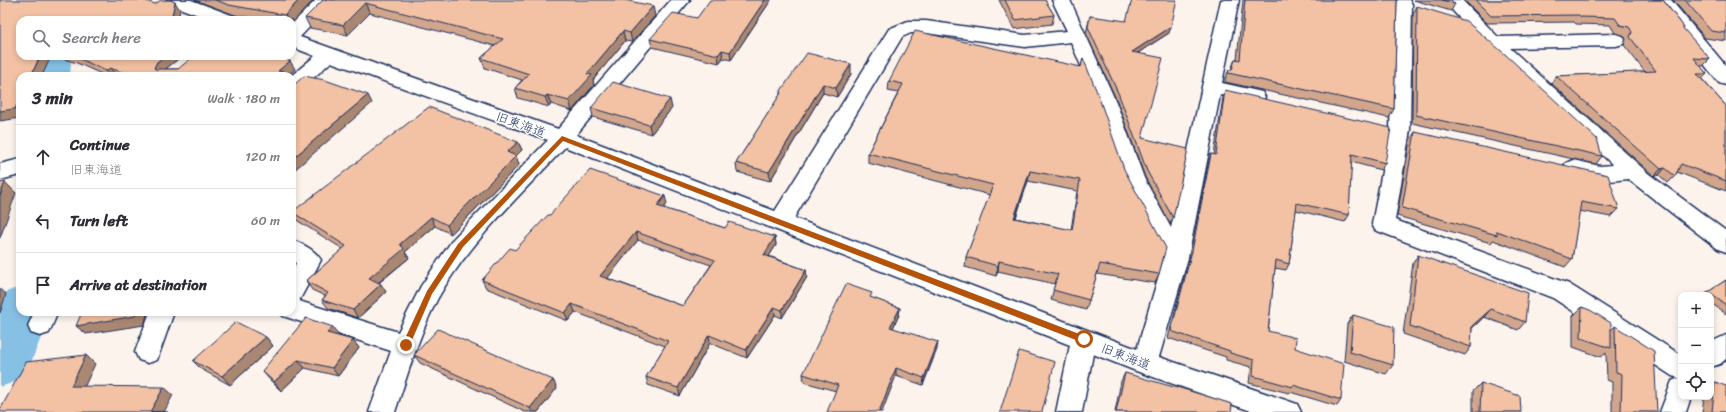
<!DOCTYPE html>
<meta charset="utf-8">
<style>
:root{--surface:#fff;--page:#f7f7f7;--text:#2b2b33;--muted:#7c7c81;--line:#e1e1e2}
body{margin:0;font-family:Sriracha,"Klee One",sans-serif;background:var(--page);color:var(--text)}
.controls{position:absolute;right:12px;bottom:12px;display:grid;overflow:hidden;border-radius:8px;box-shadow:0 2px 6px #0003}
.controls button{width:36px;height:36px;display:grid;place-items:center;padding:0;border:0;border-bottom:1px solid var(--line);background:var(--surface);color:var(--text);font:20px sans-serif}
.stop{position:absolute;width:12px;height:12px;margin:-9px;border:3px solid #b45309;border-radius:50%;background:#fff}
.stop.end{background:#b45309;border-color:#fff;box-shadow:0 1px 4px #0008}
.list{margin:0;padding:0;list-style:none}
h2{display:flex;justify-content:space-between;align-items:center;height:52px;margin:0;padding:0 16px;font-size:17px}
h2 small{font-size:13px;font-weight:400;color:var(--muted)}
.list li{display:grid;grid-template-columns:26px 1fr auto;gap:12px;align-items:center;box-sizing:border-box;height:64px;padding:0 16px;border-top:1px solid var(--line)}
.list b{display:block;font-size:15px;white-space:nowrap}
.list p{margin:0;font-size:13px;white-space:nowrap;color:var(--muted)}
.list em{font-size:13px;font-style:normal;color:var(--muted)}
.icon{flex:none;width:22px;height:22px;fill:none;stroke:currentColor;stroke-width:2;stroke-linecap:round;stroke-linejoin:round}
.map{position:relative;flex:none;width:1726px;height:412px;overflow:hidden}
.search{position:absolute;background:var(--surface);box-shadow:0 2px 6px #0003;left:16px;top:16px;width:280px;height:44px;display:flex;align-items:center;gap:10px;box-sizing:border-box;padding:0 14px;border-radius:12px;color:var(--muted);font-size:15px}
.panel{position:absolute;background:var(--surface);box-shadow:0 2px 6px #0003;left:16px;top:72px;width:280px;height:244px;border-radius:12px}
.map>svg:first-child{display:block}
</style>
<div class="map">
<svg width="1726" height="412" viewBox="0 0 1726 412">
<rect width="100%" height="100%" fill="#fdf3ed"/>
<filter id="ink" filterUnits="userSpaceOnUse"><feTurbulence type="fractalNoise" baseFrequency=".025" numOctaves="2"/><feDisplacementMap in="SourceGraphic" scale="8" xChannelSelector="R" yChannelSelector="G"/><feConvolveMatrix kernelMatrix="1 2 1 2 8 2 1 2 1" color-interpolation-filters="sRGB"/></filter>
<g filter="url(#ink)">
<g fill="none" stroke-linecap="round" stroke-linejoin="round">
<path fill="#86c0e5" fill-rule="evenodd" d="M 20,43 L 20,56 L 67,56 L 71,63 L 70,76 L 20,76 L 21,71 L 12,67 L 5,56 L 12,45 Z
M 20,287 L 20,312 L 51,312 L 32,360 L 23,379 L 0,387 L 0,294 Z"/>
<defs>
<path id="minor" d="M 166,0 L 191,0 L 234,16 L 237,20 L 211,20 L 169,4 Z
M 316,0 L 335,0 L 300,37 L 558,129 L 671,0 L 690,0 L 576,135 L 775,211 L 889,29 L 908,21 L 926,21 L 1025,35 L 1067,31 L 1052,0 L 1070,0 L 1116,102 L 1144,178 L 1171,228 L 1221,0 L 1239,0 L 1222,83 L 1262,92 L 1265,97 L 1262,102 L 1255,104 L 1220,95 L 1188,258 L 1159,357 L 1297,404 L 1301,412 L 1254,412 L 1136,371 L 1093,354 L 1082,412 L 1056,412 L 1070,345 L 565,147 C 521,195 470,241 438,298 C 419,334 408,374 395,412 L 369,412 L 391,351 L 283,316 L 281,312 L 292,312 L 292,271 L 296,263 L 292,261 L 292,240 C 303,244 315,250 321,260 L 299,301 L 398,332 L 421,286 L 453,239 L 548,140 L 331,62 L 299,91 L 292,92 L 291,76 L 315,56 L 292,47 L 292,24 ZM 911,33 L 926,33 L 1025,47 L 1071,42 L 1096,102 L 1122,178 L 1164,258 L 1137,349 L 794,218 L 902,37 Z
M 1397,0 L 1409,0 L 1412,4 L 1410,130 L 1395,220 L 1569,284 L 1681,355 L 1681,397 L 1691,397 L 1686,412 L 1660,412 L 1672,381 L 1679,378 L 1672,376 L 1553,298 L 1375,230 L 1372,224 L 1390,130 L 1394,4 Z
M 1443,0 L 1462,0 L 1498,37 L 1616,34 L 1623,36 L 1625,40 L 1623,44 L 1616,46 L 1510,48 L 1649,174 L 1726,231 L 1726,252 L 1718,249 L 1628,179 L 1600,182 L 1566,173 L 1562,168 L 1566,163 L 1573,160 L 1600,166 L 1613,165 L 1486,47 Z
M 1653,0 L 1671,0 L 1726,66 L 1726,85 L 1719,83 Z
M 20,159 L 20,175 L 0,180 L 0,164 Z
M 34,312 L 58,312 L 49,333 L 40,336 L 31,333 L 28,326 Z
M 150,312 L 174,312 L 157,360 L 148,363 L 139,360 L 135,352 Z
M 1726,335 L 1726,359 L 1720,364 L 1711,367 L 1711,342 Z"/>
</defs>
<use href="#minor" stroke="#1b2f5e" stroke-width="3"/>
<use href="#minor" fill="#fff" fill-rule="evenodd"/>
</g>
<path fill="#d1a68c" stroke="#1b2f5e" fill-rule="evenodd" d="M 195,0 L 314,0 L 292,23 L 292,20 L 264,20 L 235,15 Z
M 323,0 L 655,16 L 632,42 L 625,41 L 593,80 L 594,85 L 572,111 L 551,104 L 549,107 L 518,98 L 515,88 L 522,80 L 485,68 L 481,58 L 495,46 L 370,13 L 348,35 L 310,28 L 305,18 Z
M 771,0 L 731,60 L 723,58 L 719,63 L 652,47 L 650,39 L 697,18 Z
M 999,0 L 1045,0 L 1054,15 L 1052,24 L 1014,29 Z
M 1243,0 L 1397,0 L 1394,109 L 1389,118 L 1225,82 L 1225,79 L 1229,70 L 1231,70 L 1235,59 L 1237,59 Z
M 1414,0 L 1451,0 L 1455,4 L 1451,11 Z
M 1464,0 L 1663,0 L 1684,27 L 1683,29 L 1710,59 L 1703,66 L 1700,66 L 1707,74 L 1702,79 L 1726,106 L 1726,191 L 1677,172 L 1675,176 L 1668,183 L 1659,175 L 1654,176 L 1551,83 L 1556,76 L 1645,72 L 1624,45 L 1626,39 L 1623,35 L 1615,33 L 1610,25 L 1576,24 L 1574,22 L 1487,23 Z
M 1673,0 L 1726,0 L 1726,41 L 1705,38 Z
M 1417,6 L 1602,156 L 1596,164 L 1412,123 L 1413,14 Z
M 1090,16 L 1169,33 L 1138,53 L 1142,138 L 1173,218 L 1170,224 L 1145,177 L 1117,101 L 1086,33 Z
M 54,56 L 182,56 L 165,69 L 295,69 L 287,76 L 106,76 L 77,63 Z
M 1083,58 L 1159,274 L 1155,283 L 1097,274 L 1086,310 L 1051,300 L 1055,284 L 998,271 L 996,276 L 965,267 L 966,257 L 990,195 L 868,163 L 868,153 L 898,93 L 888,91 L 889,81 L 1081,67 ZM 1028,181 L 1077,191 L 1071,230 L 1016,218 Z
M 851,74 L 837,97 L 823,93 L 770,181 L 737,172 L 736,163 L 780,95 L 780,92 Z
M 1225,90 L 1385,163 L 1381,170 L 1351,162 L 1349,215 L 1345,222 L 1296,210 L 1289,264 L 1286,270 L 1275,268 L 1268,331 L 1295,348 L 1341,400 L 1337,406 L 1290,392 L 1289,393 L 1249,383 L 1251,367 L 1226,360 L 1226,357 L 1168,338 L 1189,258 L 1209,161 L 1211,154 L 1214,155 L 1223,97 Z
M 591,108 L 672,108 L 651,134 L 593,117 Z
M 1415,132 L 1619,209 L 1611,217 L 1579,211 L 1572,259 L 1565,267 L 1493,240 L 1491,243 L 1397,216 L 1410,140 Z
M 518,142 L 522,150 L 516,156 L 519,165 L 451,234 L 435,226 L 405,252 L 409,258 L 379,283 L 386,292 L 358,318 L 328,308 L 322,300 L 325,296 L 312,290 L 306,281 L 343,249 L 298,221 L 292,213 Z
M 667,204 L 663,208 L 725,228 L 775,237 L 776,245 L 769,256 L 806,270 L 807,277 L 782,318 L 775,315 L 747,358 L 710,343 L 680,396 L 648,385 L 646,377 L 665,346 L 575,312 L 568,321 L 486,288 L 482,280 L 515,250 L 550,215 ZM 638,240 L 711,265 L 683,306 L 607,278 Z
M 1418,255 L 1525,322 L 1518,330 L 1484,317 L 1472,328 L 1471,347 L 1465,355 L 1403,334 L 1413,263 Z
M 1726,280 L 1726,314 L 1711,303 L 1711,295 L 1704,295 L 1708,292 Z
M 872,298 L 900,308 L 899,315 L 893,328 L 937,349 L 923,385 L 896,376 L 836,391 L 804,382 L 803,374 Z
M 1582,307 L 1611,330 L 1615,326 L 1657,412 L 1612,412 L 1612,382 L 1607,380 L 1606,353 L 1601,357 L 1573,347 L 1573,316 Z
M 1353,315 L 1393,365 L 1386,374 L 1344,361 L 1347,324 Z
M 339,336 L 353,340 L 359,348 L 338,376 L 305,368 L 281,391 L 270,380 L 262,371 Z
M 266,337 L 273,346 L 230,385 L 201,369 L 193,361 Z
M 414,355 L 553,380 L 557,388 L 538,412 L 525,412 L 420,363 Z
M 1125,373 L 1231,412 L 1115,412 L 1121,381 Z
M 1715,382 L 1726,412 L 1702,412 L 1704,397 L 1711,397 L 1711,385 Z
M 1481,383 L 1521,412 L 1473,412 L 1473,391 Z"/>
<path fill="#aa8772" stroke="#1b2f5e" d="M 299,0 L 314,0 L 292,23 L 292,20 L 288,20 L 285,15 Z
M 765,0 L 771,0 L 731,60 L 730,52 Z
M 175,2 L 180,10 L 178,20 L 171,20 Z
M 365,3 L 370,13 L 348,35 L 343,25 Z
M 653,6 L 655,16 L 632,42 L 630,33 Z
M 1171,27 L 1169,33 L 1130,58 L 1132,52 Z
M 623,31 L 625,41 L 593,80 L 594,85 L 572,111 L 569,101 L 587,74 Z
M 722,50 L 723,58 L 719,63 L 718,55 Z
M 40,56 L 51,56 L 42,76 L 31,76 Z
M 165,56 L 182,56 L 163,71 L 160,76 L 154,68 L 157,62 Z
M 290,61 L 295,69 L 287,76 L 281,76 L 278,71 Z
M 851,64 L 851,74 L 837,97 L 836,88 Z
M 110,68 L 117,76 L 110,76 L 106,71 Z
M 823,84 L 823,93 L 770,181 L 769,172 Z
M 368,95 L 372,103 L 292,172 L 292,159 Z
M 547,95 L 551,104 L 549,107 L 545,97 Z
M 20,99 L 20,118 L 0,121 L 0,111 Z
M 670,99 L 672,108 L 651,134 L 649,125 Z
M 518,142 L 522,150 L 516,156 L 519,165 L 451,234 L 447,225 L 507,152 Z
M 1665,168 L 1659,175 L 1654,176 L 1661,169 Z
M 1030,171 L 1028,181 L 1012,228 L 1014,218 Z
M 5,182 L 16,193 L 0,238 L 0,196 Z
M 665,196 L 667,204 L 659,214 L 657,206 Z
M 431,217 L 435,226 L 405,252 L 409,258 L 374,286 L 369,278 L 400,244 Z
M 636,232 L 638,240 L 603,284 L 600,276 Z
M 775,237 L 776,245 L 765,263 L 764,255 Z
M 999,261 L 998,271 L 996,276 Z
M 806,270 L 807,277 L 782,318 L 782,310 Z
M 381,284 L 386,292 L 358,318 L 353,310 Z
M 0,289 L 6,294 L 0,313 Z
M 572,304 L 575,312 L 568,321 L 565,313 Z
M 774,307 L 775,315 L 747,358 L 746,350 Z
M 900,308 L 899,315 L 890,334 L 890,327 Z
M 1491,309 L 1484,317 L 1466,334 L 1472,326 Z
M 136,312 L 148,312 L 144,325 L 86,334 L 76,326 Z
M 333,327 L 339,336 L 333,342 L 327,333 Z
M 709,335 L 710,343 L 680,396 L 678,388 Z
M 266,337 L 273,346 L 230,385 L 222,376 Z
M 353,340 L 359,348 L 338,376 L 332,368 Z
M 938,342 L 937,349 L 923,385 L 924,378 Z
M 86,355 L 95,364 L 81,394 L 71,386 Z
M 298,360 L 305,368 L 281,391 L 274,382 Z
M 896,368 L 896,376 L 882,412 L 879,412 Z
M 553,380 L 557,388 L 538,412 L 532,412 L 530,408 Z
M 164,387 L 173,395 L 164,412 L 150,412 Z"/>
<path fill="#f3c1a3" stroke="#1b2f5e" fill-rule="evenodd" d="M 0,0 L 143,0 L 155,4 L 161,0 L 170,0 L 175,2 L 171,20 L 20,20 L 20,56 L 40,56 L 31,76 L 20,76 L 20,99 L 15,109 L 0,111 Z
M 215,0 L 299,0 L 285,15 L 229,5 Z
M 323,0 L 624,0 L 653,6 L 630,33 L 623,31 L 587,74 L 592,75 L 569,101 L 547,95 L 545,97 L 515,88 L 529,74 L 481,58 L 503,39 L 365,3 L 343,25 L 305,18 Z
M 710,0 L 765,0 L 730,52 L 722,50 L 718,55 L 650,39 L 673,13 L 697,18 Z
M 1005,0 L 1045,0 L 1054,15 L 1015,20 Z
M 1132,0 L 1177,0 L 1171,27 L 1132,52 L 1163,58 L 1142,138 L 1188,149 L 1173,218 L 1147,171 L 1119,95 L 1088,27 L 1090,16 L 1126,21 Z
M 1245,0 L 1397,0 L 1394,109 L 1228,73 L 1229,70 L 1232,70 L 1235,59 L 1240,60 Z
M 1442,0 L 1451,0 L 1455,4 Z
M 1475,0 L 1663,0 L 1684,27 L 1682,27 L 1710,59 L 1694,58 L 1707,74 L 1697,74 L 1726,106 L 1726,181 L 1681,164 L 1675,176 L 1665,168 L 1661,169 L 1556,76 L 1656,71 L 1630,37 L 1632,32 L 1629,27 L 1620,25 L 1615,18 L 1581,17 L 1579,15 L 1491,16 Z
M 1685,0 L 1726,0 L 1726,33 L 1711,31 Z
M 1417,6 L 1466,21 L 1506,55 L 1597,139 L 1602,156 L 1416,115 Z
M 915,31 L 1081,67 L 1083,58 L 1097,92 L 1124,169 L 1166,248 L 1159,274 L 1100,264 L 1089,300 L 1053,290 L 1058,274 L 999,261 L 998,266 L 966,257 L 993,185 L 868,153 L 903,84 L 889,81 ZM 1030,171 L 1080,180 L 1072,230 L 1014,218 Z
M 807,53 L 851,64 L 836,88 L 823,84 L 769,172 L 736,163 L 781,93 L 780,92 Z
M 74,56 L 165,56 L 157,62 L 154,68 L 155,69 L 178,69 L 194,56 L 273,56 L 290,61 L 278,71 L 285,72 L 285,76 L 134,76 L 110,68 L 106,71 Z
M 304,76 L 325,80 L 368,95 L 292,159 L 292,116 L 293,115 L 292,115 L 292,84 L 295,84 Z
M 613,82 L 670,99 L 649,125 L 591,108 Z
M 1225,90 L 1391,128 L 1385,163 L 1352,154 L 1349,215 L 1297,203 L 1289,264 L 1276,260 L 1268,331 L 1296,338 L 1295,348 L 1344,364 L 1341,400 L 1293,385 L 1293,387 L 1253,376 L 1254,360 L 1230,353 L 1230,351 L 1171,331 L 1192,251 L 1211,154 L 1216,155 Z
M 429,107 L 518,142 L 507,152 L 516,156 L 447,225 L 431,217 L 400,244 L 404,249 L 369,278 L 381,284 L 353,310 L 322,300 L 328,293 L 306,281 L 346,246 L 292,212 Z
M 1415,132 L 1608,175 L 1619,209 L 1581,202 L 1572,259 L 1497,231 L 1497,235 L 1402,208 Z
M 590,170 L 665,196 L 657,206 L 725,228 L 729,222 L 775,237 L 764,255 L 806,270 L 782,310 L 774,307 L 746,350 L 709,335 L 678,388 L 646,377 L 668,341 L 572,304 L 565,313 L 482,280 L 510,248 L 515,250 L 548,215 L 550,215 ZM 636,232 L 715,260 L 683,306 L 600,276 Z
M 5,182 L 0,196 L 0,183 Z
M 1418,255 L 1528,293 L 1525,322 L 1491,309 L 1472,326 L 1471,347 L 1410,326 Z
M 1726,280 L 1726,305 L 1708,292 Z
M 846,284 L 872,293 L 870,297 L 900,308 L 890,327 L 938,342 L 924,378 L 896,368 L 879,412 L 827,412 L 838,385 L 803,374 Z
M 1582,307 L 1590,310 L 1611,323 L 1611,348 L 1581,338 Z
M 82,312 L 136,312 L 135,316 L 76,326 Z
M 1353,315 L 1394,327 L 1393,365 L 1350,352 Z
M 306,318 L 333,327 L 327,333 L 353,340 L 332,368 L 298,360 L 274,382 L 262,371 Z
M 236,322 L 266,337 L 222,376 L 193,361 Z
M 1615,326 L 1654,351 L 1657,412 L 1621,412 L 1622,374 L 1616,372 Z
M 438,329 L 553,380 L 530,408 L 414,355 Z
M 1019,351 L 1055,362 L 1042,412 L 1000,412 Z
M 86,355 L 71,386 L 164,387 L 150,412 L 168,412 L 0,412 L 0,410 L 26,362 Z
M 1125,373 L 1177,388 L 1177,387 L 1232,404 L 1231,412 L 1116,412 Z
M 1715,382 L 1726,386 L 1726,412 L 1712,412 Z
M 1481,383 L 1520,396 L 1521,412 L 1480,412 Z"/>
</g>
<path fill="#b45309" d="M 562,136 L 1087,337 L 1088,339 L 1084,342 L 1081,342 L 563,141 L 463,247 L 432,294 L 409,347 L 403,347 L 402,345 L 427,291 L 458,244 Z"/>
<g text-anchor="middle" stroke-width="3" stroke-linejoin="round" paint-order="stroke">
<g font-size="13" fill="#1b2f5e" stroke="#fff">
<text transform="translate(521 124) rotate(20)" y="5">旧東海道</text>
<text transform="translate(1126 356) rotate(21)" y="5">旧東海道</text>
</g>
</g>
</svg>
<div class="controls">
<button>+</button>
<button>−</button>
<button><svg class="icon" aria-label="locate" viewBox="0 0 24 24"><circle cx="12" cy="12" r="6"/><path d="M12 2v4M12 18v4M2 12h4M18 12h4"/></svg></button>
</div>
<div class="stop" style="left:1084px;top:339px"></div>
<div class="stop end" style="left:406px;top:345px"></div>
<div class="search"><svg class="icon" aria-label="search" viewBox="0 0 24 24"><circle cx="10" cy="10" r="6"/><path d="M15 15l6 6"/></svg>Search here</div>
<section class="panel">
<h2>3 min<small>Walk · 180 m</small></h2>
<ul class="list">
<li><svg class="icon" aria-label="ahead" viewBox="0 0 24 24"><path d="M12 20V5M6 11l6-6 6 6"/></svg><div><b>Continue</b><p>旧東海道</p></div><em>120 m</em></li>
<li><svg class="icon" aria-label="left" viewBox="0 0 24 24"><path d="M17 20v-9H6M10 6l-5 5 5 5"/></svg><div><b>Turn left</b></div><em>60 m</em></li>
<li><svg class="icon" aria-label="arrive" viewBox="0 0 24 24"><path d="M6 21V4h12l-3 4 3 4H6"/></svg><div><b>Arrive at destination</b></div></li>
</ul>
</section>
</div>
